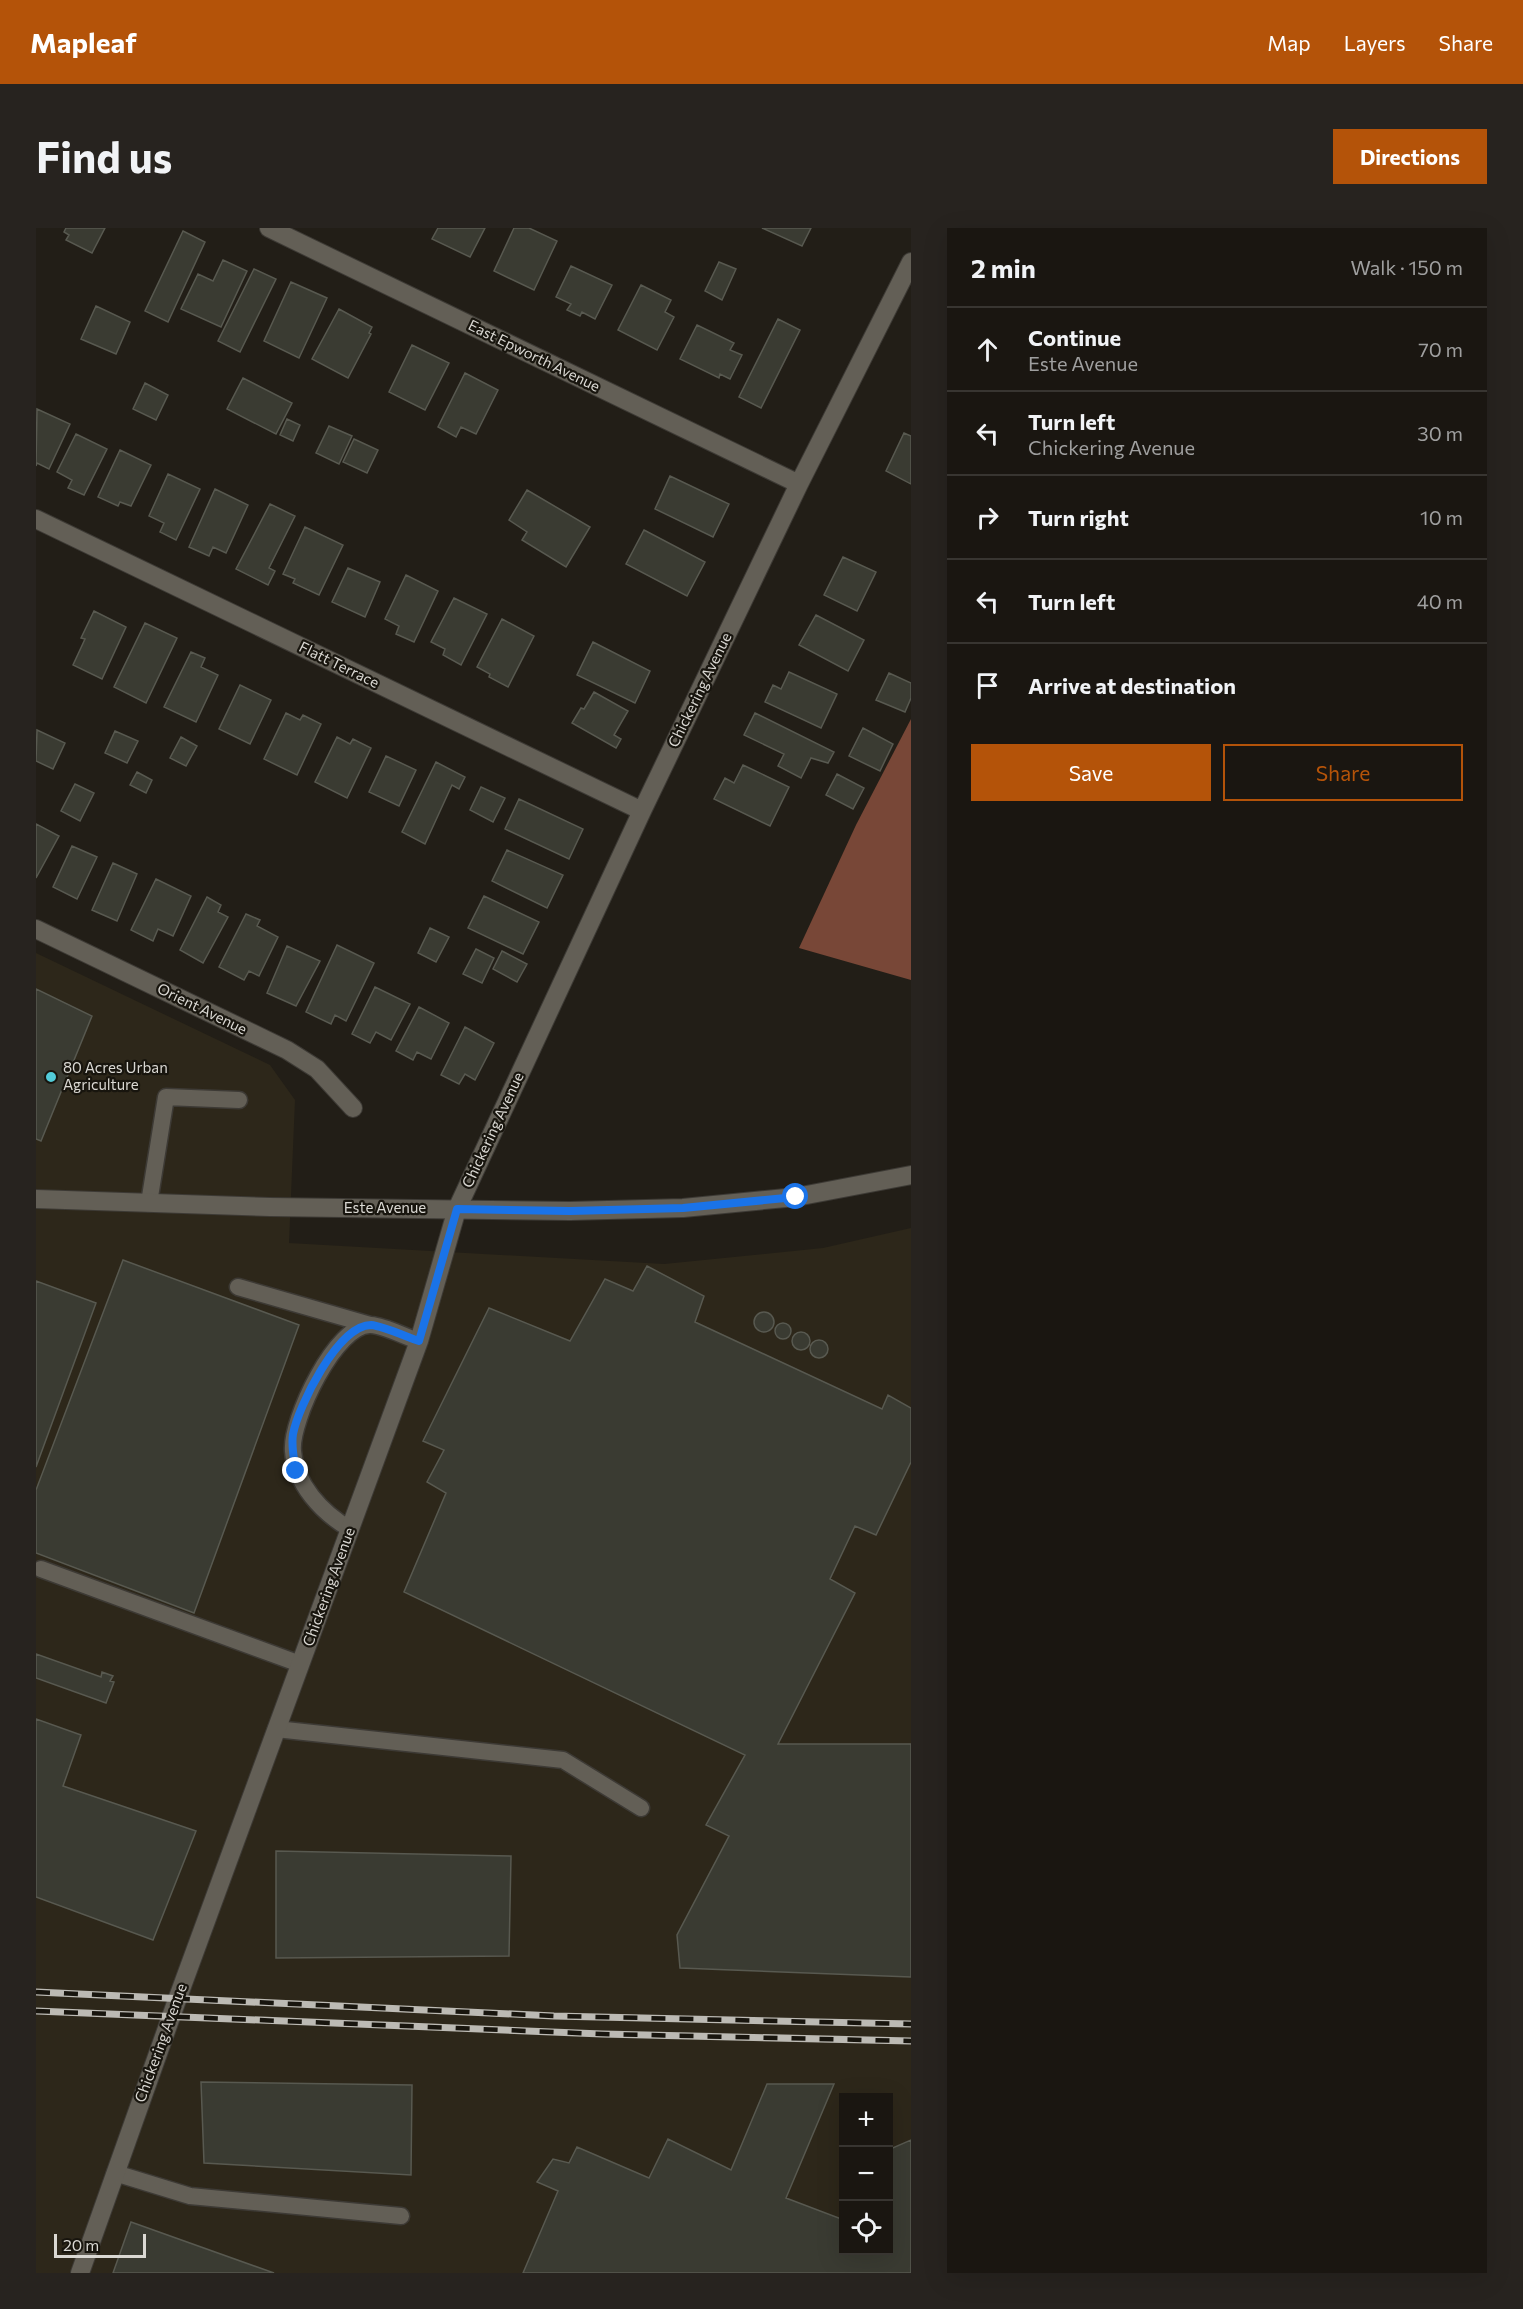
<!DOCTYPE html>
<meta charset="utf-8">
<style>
:root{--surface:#1a1611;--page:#27231f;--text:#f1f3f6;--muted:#9f9f9f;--line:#383531;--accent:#b45309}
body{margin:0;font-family:Commissioner,sans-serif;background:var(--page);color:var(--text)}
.controls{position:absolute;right:18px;bottom:18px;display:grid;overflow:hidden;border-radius:0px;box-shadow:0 6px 24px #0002}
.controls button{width:54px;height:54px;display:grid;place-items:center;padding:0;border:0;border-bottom:2px solid var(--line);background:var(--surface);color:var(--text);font:30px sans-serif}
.scale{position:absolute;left:18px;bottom:15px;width:92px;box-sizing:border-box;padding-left:6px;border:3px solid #dad8d3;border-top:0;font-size:16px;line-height:21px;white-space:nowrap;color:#dad8d3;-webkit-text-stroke:4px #18150e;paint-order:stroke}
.stop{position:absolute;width:18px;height:18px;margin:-14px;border:4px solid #1a73e8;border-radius:50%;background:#fff}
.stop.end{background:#1a73e8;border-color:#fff;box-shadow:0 2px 6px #0008}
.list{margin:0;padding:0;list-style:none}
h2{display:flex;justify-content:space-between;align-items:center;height:78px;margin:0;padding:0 24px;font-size:26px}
h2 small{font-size:20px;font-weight:400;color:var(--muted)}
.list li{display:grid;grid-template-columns:39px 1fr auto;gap:18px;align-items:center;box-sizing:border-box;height:84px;padding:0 24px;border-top:2px solid var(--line)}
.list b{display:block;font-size:22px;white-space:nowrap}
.list p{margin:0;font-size:20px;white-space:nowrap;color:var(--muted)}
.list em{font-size:20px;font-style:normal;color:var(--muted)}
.actions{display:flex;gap:12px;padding:18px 24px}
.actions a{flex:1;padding:14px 0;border:2px solid var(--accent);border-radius:0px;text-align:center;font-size:21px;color:var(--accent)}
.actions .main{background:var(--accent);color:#fff}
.icon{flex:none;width:33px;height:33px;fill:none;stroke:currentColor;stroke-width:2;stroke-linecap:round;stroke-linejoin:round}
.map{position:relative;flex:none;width:875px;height:2045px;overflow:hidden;border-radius:0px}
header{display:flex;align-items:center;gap:36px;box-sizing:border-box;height:84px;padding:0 30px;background:var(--accent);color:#fff}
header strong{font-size:28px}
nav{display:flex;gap:33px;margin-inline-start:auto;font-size:21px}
.intro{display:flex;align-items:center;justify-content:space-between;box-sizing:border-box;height:144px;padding:0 36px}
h1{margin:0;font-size:42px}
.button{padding:15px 27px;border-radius:0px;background:var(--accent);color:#fff;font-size:21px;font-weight:700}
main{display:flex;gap:36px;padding:0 36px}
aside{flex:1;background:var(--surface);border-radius:0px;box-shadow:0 6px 24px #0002}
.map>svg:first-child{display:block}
</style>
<header>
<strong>Mapleaf</strong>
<nav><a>Map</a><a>Layers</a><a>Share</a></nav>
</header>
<div class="intro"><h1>Find us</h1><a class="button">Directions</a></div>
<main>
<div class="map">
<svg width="875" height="2045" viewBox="0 0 875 2045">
<rect width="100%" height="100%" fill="#221e17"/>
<path fill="#2d271a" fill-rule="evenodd" d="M 0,725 L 234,837 L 259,872 L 253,1015 L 628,1036 L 787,1020 L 875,1000 L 875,2045 L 0,2045 ZM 808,1870 L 852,1870 L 852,2022 L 808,2022 Z"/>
<path fill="#784737" d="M 875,491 L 875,752 L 763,720 L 820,597 Z"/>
<path fill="#3a3b32" stroke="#585950" stroke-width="1.5" d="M 30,0 L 69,0 L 56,25 L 30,12 L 33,7 L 28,4 Z
M 402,0 L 449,0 L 434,29 L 396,11 Z
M 478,0 L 493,0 L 521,13 L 498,62 L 458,43 Z
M 726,0 L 775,0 L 766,18 Z
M 147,3 L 169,14 L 132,94 L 109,83 Z
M 187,32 L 211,43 L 185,99 L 145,81 L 162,46 L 177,53 Z
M 683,34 L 700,41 L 686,72 L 669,63 Z
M 535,38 L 576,57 L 559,91 L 546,84 L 544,88 L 531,82 L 535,76 L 520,69 Z
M 218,41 L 240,51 L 204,124 L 182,113 Z
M 255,54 L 291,70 L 263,130 L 228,113 Z
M 605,57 L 635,72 L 629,84 L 638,89 L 621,122 L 582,102 Z
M 60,78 L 94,94 L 80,126 L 45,111 Z
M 303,81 L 336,99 L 333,105 L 335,106 L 312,150 L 276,131 Z
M 742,91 L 764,102 L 725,180 L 703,169 Z
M 661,97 L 698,115 L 694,122 L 706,127 L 694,151 L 684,146 L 683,150 L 644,131 Z
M 376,117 L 413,135 L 389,182 L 353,164 Z
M 429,145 L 462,162 L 440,206 L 425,199 L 420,209 L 402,199 Z
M 207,150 L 256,175 L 240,206 L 191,181 Z
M 109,155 L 132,167 L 120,192 L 97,181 Z
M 1,181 L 34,196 L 13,241 L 1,235 L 0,238 Z
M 251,191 L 264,197 L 257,213 L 244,207 Z
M 293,198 L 316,208 L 303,236 L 280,225 Z
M 868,205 L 875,208 L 875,256 L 850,243 Z
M 40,206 L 71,221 L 48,267 L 32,260 L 36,252 L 21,244 Z
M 318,211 L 342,222 L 331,245 L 307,234 Z
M 84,222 L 115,237 L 95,278 L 84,274 L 82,278 L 62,269 Z
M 132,246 L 164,261 L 140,312 L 124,304 L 128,295 L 113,288 Z
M 634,248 L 693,276 L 677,309 L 619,281 Z
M 179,261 L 212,277 L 190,325 L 177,319 L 173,328 L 153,319 Z
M 491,262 L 554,299 L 530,339 L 486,312 L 491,304 L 473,292 Z
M 234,276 L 259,288 L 233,340 L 239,343 L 232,357 L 200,341 Z
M 269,299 L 307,317 L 283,367 L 257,355 L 259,351 L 247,346 Z
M 608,302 L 669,334 L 651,368 L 590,336 Z
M 807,329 L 840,344 L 821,383 L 788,367 Z
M 312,340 L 344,354 L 329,389 L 296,374 Z
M 370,347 L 402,363 L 378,414 L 360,406 L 363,398 L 349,391 Z
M 418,370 L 451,386 L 425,437 L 407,427 L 409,421 L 395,414 Z
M 58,383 L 90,399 L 66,451 L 37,437 L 49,411 L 45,410 Z
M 780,387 L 828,412 L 812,443 L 763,417 Z
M 466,391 L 498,408 L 472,459 L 453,449 L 454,446 L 441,439 Z
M 109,395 L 141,410 L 110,475 L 78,459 Z
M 557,414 L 614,443 L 599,475 L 541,447 Z
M 155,424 L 169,430 L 165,439 L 182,447 L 160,494 L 128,479 Z
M 753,444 L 801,466 L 785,500 L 729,474 L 737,457 L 745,461 Z
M 853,445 L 875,455 L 875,470 L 869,484 L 840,472 Z
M 204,457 L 235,472 L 214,516 L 183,501 Z
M 558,464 L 592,483 L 578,507 L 585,511 L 580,520 L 536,495 L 545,480 L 548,481 Z
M 250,485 L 264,492 L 267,487 L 285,496 L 261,547 L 228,531 Z
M 719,485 L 798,524 L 792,535 L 775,530 L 765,550 L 742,538 L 748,526 L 708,507 Z
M 827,500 L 857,516 L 844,543 L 813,528 Z
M 1,502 L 29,515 L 17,541 L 0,533 Z
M 79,503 L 102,513 L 91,535 L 69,525 Z
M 145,509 L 161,518 L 150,538 L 134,530 Z
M 301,509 L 314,516 L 317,511 L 335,520 L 311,570 L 279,554 Z
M 350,528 L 380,542 L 363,578 L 333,564 Z
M 400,534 L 429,549 L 423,561 L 416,557 L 389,616 L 366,604 Z
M 707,537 L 753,559 L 734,598 L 678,571 L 689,550 L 698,555 Z
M 101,544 L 116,552 L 110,565 L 94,557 Z
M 801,546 L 828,560 L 817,581 L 790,567 Z
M 39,556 L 58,565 L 44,593 L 25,583 Z
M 445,559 L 469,570 L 457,594 L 434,582 Z
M 483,571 L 547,601 L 533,631 L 469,601 Z
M 0,596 L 23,608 L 0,650 Z
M 36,618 L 61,629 L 41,671 L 17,659 Z
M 471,622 L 527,647 L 511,680 L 456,653 Z
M 77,635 L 101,646 L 81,693 L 56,682 Z
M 120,651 L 155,668 L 137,708 L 122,701 L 117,713 L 95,702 Z
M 448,668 L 503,694 L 487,726 L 432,700 Z
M 171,669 L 185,677 L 182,684 L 192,689 L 167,735 L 144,722 Z
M 210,686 L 224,692 L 221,698 L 242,709 L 223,748 L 213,743 L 208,752 L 183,739 Z
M 394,700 L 413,709 L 400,734 L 382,725 Z
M 301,717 L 338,735 L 310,793 L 299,787 L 295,796 L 270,784 Z
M 251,718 L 284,733 L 260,778 L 231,765 Z
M 440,721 L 458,730 L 446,755 L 427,746 Z
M 466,723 L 491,736 L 481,754 L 457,741 Z
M 339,759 L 374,776 L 355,812 L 340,804 L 334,815 L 316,806 Z
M 0,761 L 56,788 L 5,913 L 0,911 Z
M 383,779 L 413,795 L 395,831 L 381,824 L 377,832 L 360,823 Z
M 429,799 L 458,815 L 439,852 L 429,846 L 423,856 L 405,847 Z
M 87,1032 L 263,1097 L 158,1385 L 0,1325 L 0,1262 Z
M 611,1038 L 668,1068 L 659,1094 L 846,1181 L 852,1167 L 875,1180 L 875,1234 L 840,1307 L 819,1298 L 794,1351 L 819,1365 L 742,1516 L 875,1516 L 875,1749 L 644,1740 L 641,1707 L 693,1608 L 670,1597 L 709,1527 L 368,1364 L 410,1265 L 391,1254 L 408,1222 L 387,1213 L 453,1080 L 534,1113 L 569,1051 L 597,1063 Z
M 0,1053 L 60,1075 L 0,1239 Z
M718 1094a10 10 0 1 1 20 0a10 10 0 1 1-20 0Z
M739 1103a8 8 0 1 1 16 0a8 8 0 1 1-16 0Z
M756 1113a9 9 0 1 1 18 0a9 9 0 1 1-18 0Z
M774 1121a9 9 0 1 1 18 0a9 9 0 1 1-18 0Z
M 0,1426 L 65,1449 L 66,1444 L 77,1448 L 74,1453 L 78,1454 L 70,1475 L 0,1450 Z
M 0,1491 L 45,1507 L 27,1558 L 160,1603 L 117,1712 L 0,1669 Z
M 240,1623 L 475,1628 L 473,1728 L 240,1730 Z
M 165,1854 L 376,1857 L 375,1947 L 168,1935 Z
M 731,1856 L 798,1856 L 750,1970 L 808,1992 L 808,2022 L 852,2022 L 852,1922 L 875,1912 L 875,2045 L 487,2045 L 522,1963 L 501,1954 L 517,1931 L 533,1935 L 541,1919 L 613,1950 L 632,1911 L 695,1942 Z
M 95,1994 L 238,2045 L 77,2045 Z"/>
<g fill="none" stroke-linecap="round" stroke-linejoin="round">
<defs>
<path id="service" d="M 113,975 L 130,869 L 203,872
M 202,1059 L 334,1097
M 314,1301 C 286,1285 259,1256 257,1223 C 254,1193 300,1095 335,1097 C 350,1098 369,1109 383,1113
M 5,1341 L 264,1436
M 240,1501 L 527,1532 L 605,1580
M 79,1945 L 154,1968 L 365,1988"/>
<path id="minor" d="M 233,0 L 763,256
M 0,291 L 606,583
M 0,701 L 251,822 L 281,841 L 317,880
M 44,2045 L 141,1772 L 383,1113 L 421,981 L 606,583 L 763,256 L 875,34"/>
<path id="tertiary" d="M 0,971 L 234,979 L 534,983 L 647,980 L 760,969 L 875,947"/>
</defs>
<use href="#service" stroke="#3d3a35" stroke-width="19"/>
<use href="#minor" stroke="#3d3a35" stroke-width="20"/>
<use href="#tertiary" stroke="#3d3a35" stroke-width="20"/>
<use href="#service" stroke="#635f56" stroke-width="16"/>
<use href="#minor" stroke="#635f56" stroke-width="18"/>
<use href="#tertiary" stroke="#635f56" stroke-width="18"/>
<defs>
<path id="rail" d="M 0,1764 L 518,1788 L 875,1796
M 0,1783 L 566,1806 L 875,1813"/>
</defs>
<use href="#rail" stroke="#bcbab4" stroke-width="7"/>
<use href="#rail" stroke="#18150e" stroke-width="4.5" stroke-dasharray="14" stroke-linecap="butt"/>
</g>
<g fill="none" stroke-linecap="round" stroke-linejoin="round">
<path stroke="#1a73e8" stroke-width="8" d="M 260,1243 C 258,1231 255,1219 257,1206 C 262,1179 302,1097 335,1097 C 347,1098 371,1109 383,1113 L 421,981 L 534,983 L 647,980 L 760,969"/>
</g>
<circle fill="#52cbd8" stroke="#18150e" stroke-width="2" cx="15" cy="849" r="6"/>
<g text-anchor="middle" stroke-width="4.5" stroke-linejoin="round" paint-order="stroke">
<g font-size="15" fill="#dad8d3" stroke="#18150e">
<text transform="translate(498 128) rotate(26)" y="5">East Epworth Avenue</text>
<text transform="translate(303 437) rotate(26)" y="5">Flatt Terrace</text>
<text transform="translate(664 462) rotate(-64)" y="5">Chickering Avenue</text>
<text transform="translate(166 781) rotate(26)" y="5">Orient Avenue</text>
<text transform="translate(457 902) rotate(-65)" y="5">Chickering Avenue</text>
<text x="349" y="985">Este Avenue</text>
<text transform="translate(293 1359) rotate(-70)" y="5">Chickering Avenue</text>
<text transform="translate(125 1815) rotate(-70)" y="5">Chickering Avenue</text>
</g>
<g font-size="15" fill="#dad8d3" stroke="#18150e" text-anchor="start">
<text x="27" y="845">80 Acres Urban<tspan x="27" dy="17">Agriculture</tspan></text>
</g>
</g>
</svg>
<div class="controls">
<button>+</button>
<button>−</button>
<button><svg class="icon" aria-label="locate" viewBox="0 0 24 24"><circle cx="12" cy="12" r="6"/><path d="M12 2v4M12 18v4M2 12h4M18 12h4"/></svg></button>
</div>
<div class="scale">20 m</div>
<div class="stop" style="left:760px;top:969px"></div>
<div class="stop end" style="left:260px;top:1243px"></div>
</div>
<aside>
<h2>2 min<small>Walk · 150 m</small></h2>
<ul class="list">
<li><svg class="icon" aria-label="ahead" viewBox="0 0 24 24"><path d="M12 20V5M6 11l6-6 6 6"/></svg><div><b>Continue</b><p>Este Avenue</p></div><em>70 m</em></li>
<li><svg class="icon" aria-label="left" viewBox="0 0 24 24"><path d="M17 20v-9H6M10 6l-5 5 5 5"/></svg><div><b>Turn left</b><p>Chickering Avenue</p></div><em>30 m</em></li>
<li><svg class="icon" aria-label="right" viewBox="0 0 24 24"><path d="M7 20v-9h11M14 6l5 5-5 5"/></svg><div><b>Turn right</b></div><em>10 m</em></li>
<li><svg class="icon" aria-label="left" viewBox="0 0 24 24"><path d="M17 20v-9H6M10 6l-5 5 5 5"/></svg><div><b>Turn left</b></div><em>40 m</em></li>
<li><svg class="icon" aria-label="arrive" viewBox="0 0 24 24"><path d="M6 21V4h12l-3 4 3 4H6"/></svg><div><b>Arrive at destination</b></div></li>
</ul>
<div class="actions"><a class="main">Save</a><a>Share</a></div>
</aside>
</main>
